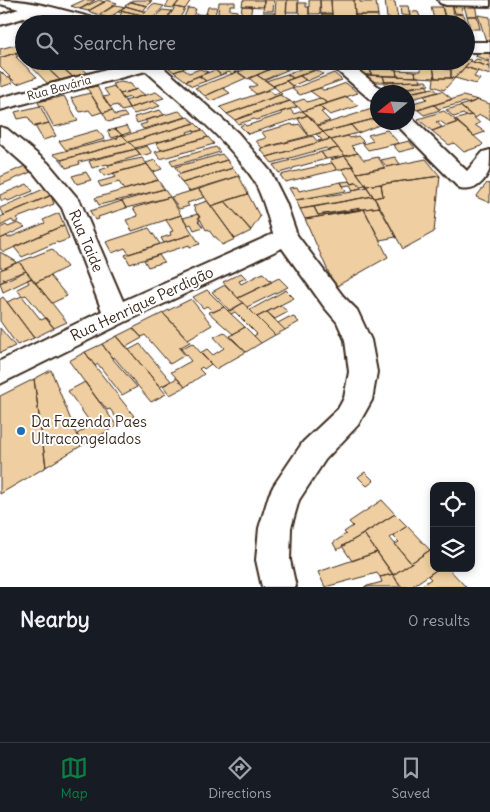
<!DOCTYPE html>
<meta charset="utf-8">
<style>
:root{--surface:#171b24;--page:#20242c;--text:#f1f3f6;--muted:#9ea1a6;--line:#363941;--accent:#0b8043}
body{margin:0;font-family:Delius,sans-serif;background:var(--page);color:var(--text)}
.controls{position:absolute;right:15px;bottom:15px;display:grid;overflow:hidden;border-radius:10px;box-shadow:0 2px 8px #0003}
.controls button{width:45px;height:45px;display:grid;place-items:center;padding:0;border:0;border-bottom:1px solid var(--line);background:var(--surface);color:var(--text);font:25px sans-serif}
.compass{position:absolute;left:370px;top:85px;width:45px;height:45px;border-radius:50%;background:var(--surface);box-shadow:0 2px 8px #0003;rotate:252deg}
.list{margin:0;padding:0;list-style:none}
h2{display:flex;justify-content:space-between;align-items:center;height:65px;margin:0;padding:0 20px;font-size:21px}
h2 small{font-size:16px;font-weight:400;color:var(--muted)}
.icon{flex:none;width:28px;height:28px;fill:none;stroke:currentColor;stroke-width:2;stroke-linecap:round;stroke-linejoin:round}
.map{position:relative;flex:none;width:490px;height:587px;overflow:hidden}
.search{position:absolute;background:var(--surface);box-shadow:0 2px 8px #0003;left:15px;right:15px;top:15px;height:55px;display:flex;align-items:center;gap:12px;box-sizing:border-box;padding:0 18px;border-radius:28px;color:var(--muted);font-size:19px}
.sheet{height:155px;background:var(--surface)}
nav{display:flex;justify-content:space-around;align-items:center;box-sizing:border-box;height:70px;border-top:1px solid var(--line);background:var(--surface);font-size:14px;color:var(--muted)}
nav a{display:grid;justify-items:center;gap:2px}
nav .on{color:var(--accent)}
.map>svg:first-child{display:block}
</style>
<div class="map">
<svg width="490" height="587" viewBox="0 0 490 587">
<rect width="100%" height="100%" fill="#fff"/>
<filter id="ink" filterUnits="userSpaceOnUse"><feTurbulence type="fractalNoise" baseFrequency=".02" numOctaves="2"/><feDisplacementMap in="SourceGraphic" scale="10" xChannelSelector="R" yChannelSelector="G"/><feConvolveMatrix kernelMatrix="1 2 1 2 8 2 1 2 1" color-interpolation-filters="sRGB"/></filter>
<g filter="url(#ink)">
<path fill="#efcfa1" stroke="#3b2a1e" d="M 84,0 L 95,0 L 80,9 L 71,6 Z
M 99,0 L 105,2 L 88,11 L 80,9 Z
M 107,0 L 117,3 L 99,15 L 88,11 Z
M 134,0 L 152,0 L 149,2 L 152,2 L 147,6 L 131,2 Z
M 170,0 L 180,0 L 174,8 L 165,7 Z
M 180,0 L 191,0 L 185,9 L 174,7 Z
M 243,0 L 264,0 L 264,7 L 242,6 Z
M 264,0 L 274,0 L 273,11 L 263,11 Z
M 276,0 L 287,0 L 286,24 L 274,24 Z
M 287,0 L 298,0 L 298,12 L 286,12 Z
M 309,0 L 320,0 L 320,14 L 309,14 Z
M 320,0 L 331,0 L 332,14 L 321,14 Z
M 331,0 L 354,0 L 355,18 L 332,17 Z
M 354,0 L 360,0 L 360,2 L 376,2 L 378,15 L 355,15 Z
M 385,0 L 395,2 L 398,19 L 387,18 Z
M 131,2 L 147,6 L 143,11 L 125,6 Z
M 219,2 L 235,2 L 235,5 L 230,5 L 230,10 L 237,11 L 237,14 L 218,14 Z
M 441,2 L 452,3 L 455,21 L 446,20 Z
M 298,3 L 306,3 L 306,7 L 309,7 L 309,17 L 300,17 L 300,12 L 298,12 Z
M 463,3 L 475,3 L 477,16 L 467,16 Z
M 153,4 L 164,6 L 148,24 L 134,24 Z
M 116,5 L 125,7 L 109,18 L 99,15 Z
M 125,6 L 143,11 L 146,11 L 142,15 L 120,10 Z
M 242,6 L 252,6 L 250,18 L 246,18 L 245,22 L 240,22 Z
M 400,6 L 408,6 L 410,16 L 401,15 Z
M 453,6 L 461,6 L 463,14 L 455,13 Z
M 175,7 L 185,9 L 178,21 L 175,20 L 173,24 L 165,23 Z
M 208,7 L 217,7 L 215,15 L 206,14 Z
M 431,7 L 442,7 L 445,19 L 434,19 Z
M 188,8 L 196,9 L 190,24 L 181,24 Z
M 120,10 L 142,15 L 137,20 L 119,16 L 122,13 L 118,12 Z
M 162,10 L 172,11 L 162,24 L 151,24 Z
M 409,11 L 418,12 L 423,24 L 411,24 Z
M 263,13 L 275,13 L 274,21 L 262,20 Z
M 196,14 L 205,15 L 202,24 L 197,24 L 197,22 L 195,21 Z
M 205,14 L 218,15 L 217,23 L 202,24 Z
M 322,14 L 332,14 L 332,24 L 321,24 Z
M 455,14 L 464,15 L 468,28 L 466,24 L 457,24 Z
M 40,15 L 54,24 L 26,24 L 21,19 Z
M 113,15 L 119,16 L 137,20 L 133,24 L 109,18 Z
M 218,15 L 239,16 L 238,22 L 217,22 Z
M 288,15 L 298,15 L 297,22 L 288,22 Z
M 355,15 L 378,15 L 378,20 L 376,20 L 376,24 L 358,24 Z
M 478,15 L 490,17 L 490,41 L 486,41 Z
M 467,16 L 477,16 L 480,29 L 470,29 Z
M 19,44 L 24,50 L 3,57 L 0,54 L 0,49 Z
M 24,50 L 24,61 L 39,61 L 60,80 L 47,83 L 27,62 L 25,62 L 15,53 Z
M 479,52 L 490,52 L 490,61 L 475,56 Z
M 15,53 L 18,56 L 16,57 L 37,77 L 17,84 L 0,67 L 0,58 Z
M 466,59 L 471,60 L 455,78 L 451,78 L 451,64 L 456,65 L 459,61 L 466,61 Z
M 476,59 L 490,62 L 490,67 L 473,62 Z
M 39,61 L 54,61 L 73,77 L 60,80 Z
M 55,61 L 80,61 L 75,63 L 77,65 L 64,69 Z
M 160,61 L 203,61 L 174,72 Z
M 212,61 L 222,61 L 228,65 L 217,69 L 212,66 L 216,64 Z
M 222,61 L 249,61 L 252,63 L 235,70 Z
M 254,61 L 291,61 L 268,70 Z
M 291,61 L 299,61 L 302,63 L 287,70 L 280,65 Z
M 313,61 L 324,66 L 293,78 L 287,74 L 308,66 L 306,64 Z
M 346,61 L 370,61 L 371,75 L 364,75 Z
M 385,61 L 395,61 L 396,69 L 386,69 Z
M 395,61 L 413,61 L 414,65 L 395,65 Z
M 420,61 L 432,61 L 435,78 L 416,77 L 415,71 L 421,71 Z
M 470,61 L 490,67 L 490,75 L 465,67 Z
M 259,64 L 268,70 L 248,79 L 238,72 Z
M 77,65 L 88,73 L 73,77 L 64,69 Z
M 228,65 L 237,72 L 232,74 L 229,72 L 221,75 L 215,70 Z
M 280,65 L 287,70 L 264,80 L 257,75 Z
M 433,65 L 444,65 L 445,69 L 451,70 L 451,78 L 435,78 Z
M 465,67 L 478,71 L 474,77 L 480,79 L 476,84 L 455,78 Z
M 183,69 L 189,73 L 200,69 L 208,72 L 186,81 L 174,72 Z
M 378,69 L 396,69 L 397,76 L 371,75 L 371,70 Z
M 215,70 L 221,75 L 206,81 L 199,76 Z
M 316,70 L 323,74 L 307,81 L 300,76 Z
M 396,70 L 415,71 L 416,77 L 397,76 Z
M 0,71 L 7,78 L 10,77 L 13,83 L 1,87 Z
M 237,72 L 246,78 L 205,96 L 195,88 Z
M 334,73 L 342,80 L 300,95 L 292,89 Z
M 287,74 L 293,78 L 273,86 L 266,81 Z
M 257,75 L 275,87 L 256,94 L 249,88 L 257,85 L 249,78 Z
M 366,75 L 383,76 L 385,82 L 374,82 Z
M 199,76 L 206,81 L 192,86 L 186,81 Z
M 300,76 L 306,80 L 292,86 L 286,81 Z
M 383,76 L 419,77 L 421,81 L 385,82 Z
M 434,78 L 455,78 L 444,90 L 433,86 Z
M 286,81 L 294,87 L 280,92 L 273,86 Z
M 426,81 L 429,85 L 390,91 L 384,82 Z
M 120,82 L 131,84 L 135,90 L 120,94 L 112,84 Z
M 346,83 L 358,93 L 327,103 L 310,91 L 320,88 L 323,90 L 330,89 Z
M 426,85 L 429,89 L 408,93 L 386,91 Z
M 97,86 L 100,92 L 112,110 L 103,113 L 87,88 Z
M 114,86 L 125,101 L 130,109 L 121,111 L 117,105 L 110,107 L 103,97 L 109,96 L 104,89 Z
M 223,88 L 230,93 L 211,101 L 205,96 Z
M 433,88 L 438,92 L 408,100 L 408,93 Z
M 137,89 L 145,95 L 132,99 L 130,97 L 123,99 L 120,94 Z
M 269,90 L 274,94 L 280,92 L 282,94 L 227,114 L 220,107 Z
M 442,91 L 452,99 L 417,110 L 410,104 L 427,99 L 424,96 Z
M 156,92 L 164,98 L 129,108 L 125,101 Z
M 90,93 L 102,112 L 93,115 L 89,110 L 80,112 L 71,98 Z
M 280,95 L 290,101 L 274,105 L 235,120 L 227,114 Z
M 64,96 L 78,121 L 54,127 L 42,105 L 40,106 L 38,102 Z
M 463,96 L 478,100 L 468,104 L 465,102 L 439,109 L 434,105 Z
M 347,97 L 358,106 L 330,115 L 319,106 Z
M 320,98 L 327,103 L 303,111 L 293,103 L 304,99 L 307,102 Z
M 478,100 L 490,104 L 490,120 L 480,115 L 475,118 L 460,106 Z
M 153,101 L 160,106 L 134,114 L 129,108 Z
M 290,101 L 297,107 L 256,120 L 254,119 L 238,124 L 235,120 Z
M 434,105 L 440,110 L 424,115 L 418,110 Z
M 40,106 L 49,123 L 34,127 L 28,117 L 18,119 L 15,112 Z
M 319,106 L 324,111 L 321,112 L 330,121 L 317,125 L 303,111 Z
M 460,106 L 471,115 L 466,116 L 463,114 L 454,117 L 446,110 Z
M 375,108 L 378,110 L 378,118 L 323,132 L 318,126 Z
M 290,109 L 294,114 L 302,111 L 308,115 L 248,134 L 240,126 L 244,124 L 246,126 L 282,114 L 280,112 Z
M 112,110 L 115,115 L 124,113 L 127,117 L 108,122 L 103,113 Z
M 160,110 L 164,115 L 137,123 L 134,117 Z
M 179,111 L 186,117 L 143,129 L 140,125 L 147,123 L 145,120 Z
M 444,111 L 458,122 L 447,126 L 440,121 L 436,122 L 442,127 L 432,131 L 418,119 Z
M 308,115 L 317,125 L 323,132 L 309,136 L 298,119 Z
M 471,115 L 480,123 L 475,125 L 485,132 L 474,136 L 454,120 Z
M 188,117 L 195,123 L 129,142 L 123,136 Z
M 378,118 L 378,122 L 387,122 L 358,133 L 351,125 Z
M 458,122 L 483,144 L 481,146 L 464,152 L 454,143 L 449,145 L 432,131 Z
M 49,123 L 56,136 L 43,140 L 35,126 Z
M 195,123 L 202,130 L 195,132 L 193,130 L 187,132 L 188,134 L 135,148 L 129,142 Z
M 292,124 L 293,126 L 299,124 L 309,136 L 262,148 L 256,141 L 266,138 L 262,132 Z
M 351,125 L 358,133 L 331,140 L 323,132 Z
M 126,126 L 131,132 L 122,135 L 115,129 Z
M 116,129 L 122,135 L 112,138 L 107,131 Z
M 97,130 L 105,139 L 66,150 L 59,141 Z
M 202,130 L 208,137 L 161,150 L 156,143 Z
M 387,130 L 399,143 L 368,150 L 363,144 L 373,141 L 368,135 Z
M 323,132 L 330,139 L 267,157 L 260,149 L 313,136 L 317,141 L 322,140 L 316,134 Z
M 122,135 L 129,142 L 61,160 L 53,154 L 118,138 L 117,136 Z
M 348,136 L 350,138 L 358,136 L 364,142 L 351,146 L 358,153 L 345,156 L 331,140 Z
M 208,137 L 214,144 L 160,159 L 155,152 Z
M 330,139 L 338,148 L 328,150 L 326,148 L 272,163 L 267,157 Z
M 409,141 L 415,148 L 399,152 L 393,145 Z
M 129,142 L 136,149 L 79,162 L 80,164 L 66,168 L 61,160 Z
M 147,146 L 152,153 L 141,156 L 136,149 Z
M 216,147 L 220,152 L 173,166 L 170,160 Z
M 338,148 L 345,156 L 326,159 L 321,152 Z
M 136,149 L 141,155 L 108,165 L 107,164 L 92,168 L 89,161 Z
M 321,152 L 326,159 L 293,168 L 293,169 L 279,173 L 273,165 Z
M 358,153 L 364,160 L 378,157 L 385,168 L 357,173 L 345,156 Z
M 222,154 L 227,160 L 180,174 L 175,167 Z
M 345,156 L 353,166 L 337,170 L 330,160 Z
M 395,157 L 400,164 L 387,167 L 381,160 Z
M 142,158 L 147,164 L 104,176 L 100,170 L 109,167 L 108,165 Z
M 426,159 L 440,176 L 366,186 L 357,173 Z
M 155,160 L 162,169 L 153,172 L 146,163 Z
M 227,160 L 233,168 L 182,183 L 177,175 Z
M 332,163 L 337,170 L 285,182 L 280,175 Z
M 147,164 L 158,180 L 124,190 L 119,182 L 101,187 L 98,182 L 116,177 L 113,173 Z
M 25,166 L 31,172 L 0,185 L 0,177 Z
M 353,166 L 357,173 L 366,185 L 360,186 L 357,182 L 352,184 L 342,169 Z
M 233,168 L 239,176 L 189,191 L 182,183 Z
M 86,172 L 91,180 L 77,184 L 72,176 Z
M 239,176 L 248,194 L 211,206 L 199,189 Z
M 440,176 L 434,232 L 403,249 L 374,198 L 383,196 L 381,184 Z
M 158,180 L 164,189 L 99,205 L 95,198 Z
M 350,181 L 352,184 L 357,183 L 361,188 L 353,190 L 350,185 L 343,186 L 341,182 Z
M 341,182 L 346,191 L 296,200 L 289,188 L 297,187 L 299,191 Z
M 487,183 L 490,184 L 490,203 L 476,197 Z
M 27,184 L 33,191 L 8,201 L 6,199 L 2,201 L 0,198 L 0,195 Z
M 381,184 L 383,196 L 374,198 L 366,186 Z
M 367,187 L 373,196 L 300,209 L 296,200 L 353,192 L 352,190 Z
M 46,188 L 50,196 L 4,215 L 0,210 L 0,208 Z
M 164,189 L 170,197 L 126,208 L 122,201 Z
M 198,189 L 205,197 L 187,203 L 189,206 L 179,209 L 171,197 Z
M 248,194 L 260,217 L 251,230 L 225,201 Z
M 51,195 L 54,204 L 17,218 L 19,221 L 14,223 L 12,220 L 0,226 L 0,217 Z
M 373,196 L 380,207 L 318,215 L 314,207 Z
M 170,197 L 181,215 L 132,231 L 126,220 L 138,216 L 133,208 Z
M 122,201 L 126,208 L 98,217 L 99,219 L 95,220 L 90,211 Z
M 207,201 L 211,206 L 235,239 L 222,245 L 216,237 L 214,237 L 208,229 L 206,230 L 193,206 Z
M 225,201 L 241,219 L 251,231 L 235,239 L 211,206 Z
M 314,207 L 318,215 L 361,208 L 362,210 L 305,219 L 300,209 Z
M 380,207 L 391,227 L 396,237 L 380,240 L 364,209 Z
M 364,209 L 388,257 L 335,287 L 305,219 Z
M 59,213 L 64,225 L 4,252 L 0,249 L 0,239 L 7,236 L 8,238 L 45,223 L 43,220 Z
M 198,214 L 200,217 L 198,218 L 200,221 L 198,221 L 203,227 L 194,230 L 191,224 L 188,225 L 183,218 Z
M 181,215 L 193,234 L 164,243 L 161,238 L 171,235 L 170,232 L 173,231 L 166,220 Z
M 18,223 L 25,227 L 0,239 L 0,228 L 6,225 L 8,227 Z
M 64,225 L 69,239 L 58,243 L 57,242 L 22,257 L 14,247 Z
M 149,228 L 160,244 L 129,254 L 125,248 L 112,253 L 106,242 Z
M 193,234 L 200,244 L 190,247 L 189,245 L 130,264 L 125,255 Z
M 52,249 L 67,267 L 35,283 L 19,262 Z
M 0,252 L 17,262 L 3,269 L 0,267 Z
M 159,255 L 164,262 L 148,267 L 144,260 Z
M 19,262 L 26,271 L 3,279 L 5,280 L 0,283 L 0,270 Z
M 26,271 L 32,278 L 3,292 L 0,283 Z
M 241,273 L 246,278 L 239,281 L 241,284 L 263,273 L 272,282 L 238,298 L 223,282 Z
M 50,276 L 67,296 L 52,303 L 35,283 Z
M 32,278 L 66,321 L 67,322 L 54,328 L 26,295 L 22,296 L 17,289 L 29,283 L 27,280 Z
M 279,278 L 288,287 L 247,307 L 238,298 Z
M 225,285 L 243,303 L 230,311 L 212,292 Z
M 207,290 L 224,307 L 213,312 L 207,306 L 203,308 L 193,297 Z
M 286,290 L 294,298 L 257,317 L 250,310 Z
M 22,296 L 41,320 L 46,318 L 54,328 L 34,338 L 7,302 Z
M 3,297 L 7,302 L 34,338 L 17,345 L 0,321 L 0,299 Z
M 191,299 L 212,325 L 188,339 L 163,313 Z
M 243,303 L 275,335 L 261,343 L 254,336 L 257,334 L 235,312 L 231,314 L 228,311 Z
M 280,305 L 288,312 L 275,319 L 267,312 Z
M 224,307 L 231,314 L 245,327 L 233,334 L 208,312 L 211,311 L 213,312 Z
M 267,312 L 285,330 L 275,335 L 257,317 Z
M 163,313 L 190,342 L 179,348 L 185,355 L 170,364 L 145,335 L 141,337 L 133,328 Z
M 289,317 L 291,318 L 294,317 L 299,322 L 285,330 L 278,323 Z
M 245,327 L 261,343 L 246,352 L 230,336 Z
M 0,328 L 15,346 L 0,353 Z
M 133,328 L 142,338 L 126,347 L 117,336 Z
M 224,332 L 246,352 L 216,369 L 200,353 L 207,349 L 213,355 L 224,348 L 214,337 Z
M 117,336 L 129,350 L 166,394 L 151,402 L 114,357 L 112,358 L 102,344 Z
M 192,343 L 211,364 L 204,369 L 202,367 L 199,369 L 204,374 L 185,387 L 171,372 L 191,361 L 181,349 Z
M 102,344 L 112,358 L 137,387 L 122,395 L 98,364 L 95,366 L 85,352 Z
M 140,344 L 171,381 L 160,387 L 129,350 Z
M 85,352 L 95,366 L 134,416 L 120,423 L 110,409 L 107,410 L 101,402 L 100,403 L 69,361 Z
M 51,370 L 81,446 L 46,467 L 34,379 Z
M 177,378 L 185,387 L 170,395 L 163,386 Z
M 34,379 L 46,467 L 0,494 L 0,396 Z
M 85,382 L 117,426 L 81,446 L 77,434 L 92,425 L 68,391 Z
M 365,472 L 374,481 L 367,486 L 358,477 Z
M 382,500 L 395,514 L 337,550 L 333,543 L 346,534 L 344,532 L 353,526 L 349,522 Z
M 395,514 L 407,526 L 390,538 L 411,563 L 393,575 L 364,534 Z
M 407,526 L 430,550 L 411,563 L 395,544 L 399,542 L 393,536 Z
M 364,534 L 377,552 L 352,561 L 342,546 Z
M 430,550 L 434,554 L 434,568 L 439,568 L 411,587 L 402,587 L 393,575 Z
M 377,552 L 393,574 L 380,577 L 377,573 L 325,587 L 318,572 Z
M 439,568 L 448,568 L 466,587 L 419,587 L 431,579 L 428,576 Z
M 393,574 L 400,587 L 364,587 L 382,582 L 380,577 Z"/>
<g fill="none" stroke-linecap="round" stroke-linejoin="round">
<defs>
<path id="minor" d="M 0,0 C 35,0 68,12 102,20 L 104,24 L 76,24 L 37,14 L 0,25 L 0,15 L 19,9 L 0,4 Z
M 438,0 L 490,0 L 490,6 L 446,5 L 440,3 Z
M 466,42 L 490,42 L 490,52 L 466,52 Z
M 136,61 L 156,61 L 238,133 L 270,171 L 286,203 L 297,235 L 343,296 L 357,310 L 371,340 L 377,372 L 372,400 L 358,425 L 325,460 L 299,500 L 291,528 L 290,560 L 296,587 L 262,587 L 256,560 L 259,528 L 269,495 L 274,485 L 303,442 L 338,409 L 344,398 L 349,372 L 345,340 L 337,322 L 325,308 L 282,248 L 125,322 L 0,384 L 0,361 L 102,311 L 62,208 L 34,173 L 0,143 L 0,127 L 7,129 L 48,163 L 80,201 L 123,301 L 273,234 C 267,214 262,193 251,176 C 223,135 182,104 146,71 L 0,110 L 0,98 Z
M 326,61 L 346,61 L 385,92 L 378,92 L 378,102 L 371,100 Z
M 408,117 L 412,118 L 467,171 L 483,152 L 490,150 C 490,156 490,165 489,171 C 484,183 474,192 460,189 L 398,126 L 395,122 L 408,122 Z"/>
</defs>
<use href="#minor" stroke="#3b2a1e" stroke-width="4"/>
<use href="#minor" fill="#fff" fill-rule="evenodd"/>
</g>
</g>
<circle fill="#1f6fb2" stroke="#fff" stroke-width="2" cx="21" cy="431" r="5"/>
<g text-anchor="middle" stroke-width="4" stroke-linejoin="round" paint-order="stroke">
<g font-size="12" fill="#3b2a1e" stroke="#fff">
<text transform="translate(59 88) rotate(-15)" y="4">Rua Bavária</text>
</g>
<g font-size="15" fill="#3b2a1e" stroke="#fff">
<text transform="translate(86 241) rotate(67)" y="5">Rua Taide</text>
<text transform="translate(142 304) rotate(-25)" y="5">Rua Henrique Perdigão</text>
</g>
<g font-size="15" fill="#3b2a1e" stroke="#fff" text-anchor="start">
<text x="31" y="427">Da Fazenda Paes<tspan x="31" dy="17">Ultracongelados</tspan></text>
</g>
</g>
</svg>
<div class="controls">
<button><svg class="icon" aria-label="locate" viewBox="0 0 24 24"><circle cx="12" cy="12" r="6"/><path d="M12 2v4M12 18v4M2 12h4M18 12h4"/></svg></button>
<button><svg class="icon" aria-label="layers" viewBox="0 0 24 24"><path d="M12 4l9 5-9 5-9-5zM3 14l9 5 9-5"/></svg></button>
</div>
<svg class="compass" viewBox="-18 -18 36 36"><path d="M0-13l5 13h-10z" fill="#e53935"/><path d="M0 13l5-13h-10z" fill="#9ea1a6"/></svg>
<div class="search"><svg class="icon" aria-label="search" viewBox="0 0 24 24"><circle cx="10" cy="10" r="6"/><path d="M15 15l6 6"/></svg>Search here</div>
</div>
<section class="sheet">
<h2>Nearby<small>0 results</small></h2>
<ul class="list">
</ul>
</section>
<nav>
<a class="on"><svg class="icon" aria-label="map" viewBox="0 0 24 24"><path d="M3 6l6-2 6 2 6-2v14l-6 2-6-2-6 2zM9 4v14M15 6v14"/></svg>Map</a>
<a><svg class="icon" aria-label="directions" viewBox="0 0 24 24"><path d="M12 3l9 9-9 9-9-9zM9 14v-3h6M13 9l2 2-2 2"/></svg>Directions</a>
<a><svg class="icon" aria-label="saved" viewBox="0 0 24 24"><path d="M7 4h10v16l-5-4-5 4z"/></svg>Saved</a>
</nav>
